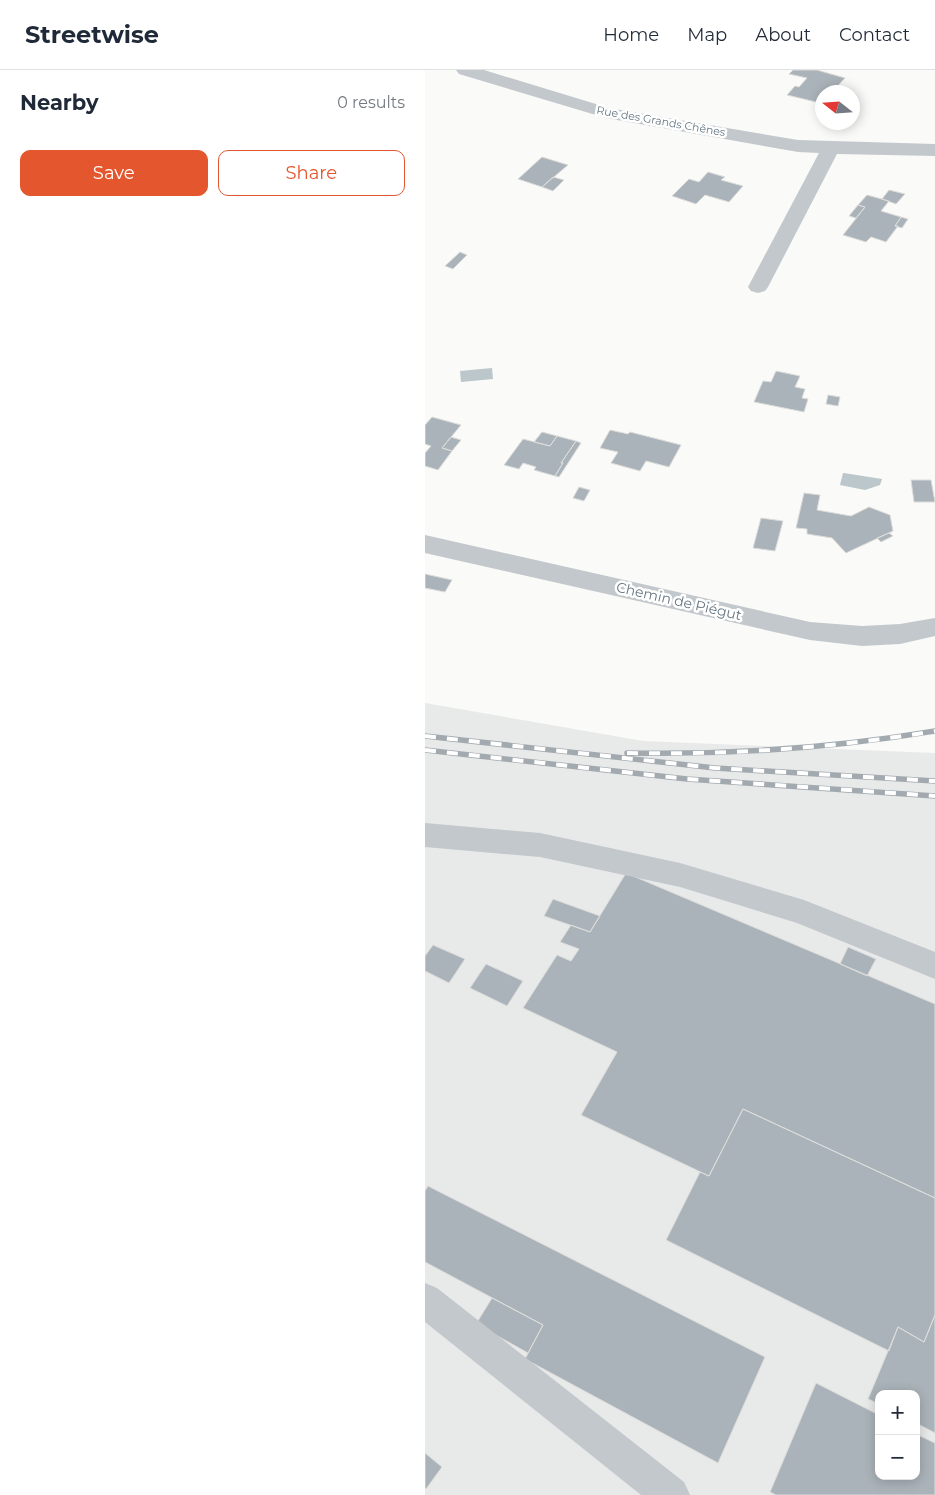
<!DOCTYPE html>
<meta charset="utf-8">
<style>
:root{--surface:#fff;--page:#f6f6f7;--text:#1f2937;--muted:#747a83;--line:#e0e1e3;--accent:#e4572e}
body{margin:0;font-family:Montserrat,sans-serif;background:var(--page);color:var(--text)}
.controls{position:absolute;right:15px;bottom:15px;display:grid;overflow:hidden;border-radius:10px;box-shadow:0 2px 12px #0003}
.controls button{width:45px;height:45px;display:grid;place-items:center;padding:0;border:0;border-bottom:1px solid var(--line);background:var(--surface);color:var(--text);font:25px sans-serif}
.compass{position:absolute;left:390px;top:15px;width:45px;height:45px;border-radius:50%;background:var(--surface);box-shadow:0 2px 12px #0003;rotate:287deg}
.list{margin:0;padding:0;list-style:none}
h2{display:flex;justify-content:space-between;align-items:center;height:65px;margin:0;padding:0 20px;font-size:21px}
h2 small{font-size:16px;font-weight:400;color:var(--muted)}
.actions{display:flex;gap:10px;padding:15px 20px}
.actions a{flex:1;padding:11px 0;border:1px solid var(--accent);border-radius:10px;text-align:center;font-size:18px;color:var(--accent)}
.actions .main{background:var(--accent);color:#fff}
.map{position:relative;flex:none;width:510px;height:1425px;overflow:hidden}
header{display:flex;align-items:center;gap:30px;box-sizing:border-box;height:70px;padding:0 25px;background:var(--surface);border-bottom:1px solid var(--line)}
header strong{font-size:24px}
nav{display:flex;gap:28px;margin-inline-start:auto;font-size:18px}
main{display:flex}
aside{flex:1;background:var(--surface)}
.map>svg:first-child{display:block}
</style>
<header>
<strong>Streetwise</strong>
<nav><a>Home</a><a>Map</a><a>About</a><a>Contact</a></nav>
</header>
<main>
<aside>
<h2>Nearby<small>0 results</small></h2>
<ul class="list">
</ul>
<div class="actions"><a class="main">Save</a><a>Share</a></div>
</aside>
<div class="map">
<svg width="510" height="1425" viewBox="0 0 510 1425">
<rect width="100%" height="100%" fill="#fafaf8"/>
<path fill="#e8e9e9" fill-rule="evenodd" d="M 0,633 L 218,671 L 510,683 L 510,1425 L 0,1425 ZM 454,1324 L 491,1324 L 491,1406 L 454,1406 Z"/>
<path fill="#bbc7cb" d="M 67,298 L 68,309 L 36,312 L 35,301 Z
M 418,403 L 419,403 L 457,409 L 455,415 L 440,420 L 415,415 Z"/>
<path fill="#aab3b9" stroke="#dcdcda" d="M 368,0 L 392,0 L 420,8 L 408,21 L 402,19 L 398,22 L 391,32 L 362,25 L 370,16 L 374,17 L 382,8 L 364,4 Z
M 117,87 L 143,95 L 117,117 L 93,109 Z
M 283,102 L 300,107 L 296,110 L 318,116 L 304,132 L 280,125 L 271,134 L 247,126 L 264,109 L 274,112 Z
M 128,107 L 139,110 L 128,121 L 117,117 Z
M 464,120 L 480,124 L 471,134 L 457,129 Z
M 442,125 L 464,131 L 456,141 L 476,147 L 470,156 L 473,156 L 461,172 L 446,167 L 441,172 L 418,165 L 440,137 L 433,135 Z
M 433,135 L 440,137 L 431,148 L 424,146 Z
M 476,147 L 483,149 L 477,158 L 470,156 Z
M 35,182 L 42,185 L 28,199 L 20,196 Z
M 351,301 L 375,306 L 370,317 L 380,319 L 377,328 L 383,329 L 379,342 L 329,332 L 338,311 L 346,312 Z
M 403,325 L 415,327 L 413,336 L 401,334 Z
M 7,347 L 36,355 L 17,378 L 27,381 L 13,400 L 0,396 L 0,383 L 6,376 L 0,374 L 0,355 Z
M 185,360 L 203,364 L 205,362 L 256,375 L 244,397 L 221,391 L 215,401 L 186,393 L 193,382 L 175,378 Z
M 117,362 L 132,366 L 125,376 L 109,372 Z
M 132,366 L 151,371 L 136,393 L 138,393 L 130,406 L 109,400 L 111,397 L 98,393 L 94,399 L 79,395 L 98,369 L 125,376 Z
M 26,367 L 36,370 L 27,381 L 17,378 Z
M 151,371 L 156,373 L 134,407 L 130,406 L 138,393 L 136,393 Z
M 486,410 L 506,410 L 510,432 L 489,432 Z
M 154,417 L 165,420 L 159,431 L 148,428 Z
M 379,423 L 395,425 L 392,440 L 426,446 L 444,437 L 465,445 L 468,461 L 421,483 L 407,468 L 382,464 L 382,459 L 371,458 Z
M 336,448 L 358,451 L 350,481 L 328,478 Z
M 464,463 L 468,466 L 456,472 L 452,468 Z
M 0,504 L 27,510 L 20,522 L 0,518 Z
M 201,803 L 510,934 L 510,1128 L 318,1039 L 284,1106 L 156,1045 L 192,982 L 98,938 L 132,885 L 146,891 L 154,879 L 135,872 L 146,855 L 165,862 Z
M 128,829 L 175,846 L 165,862 L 119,846 Z
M 8,875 L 40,889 L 24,913 L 0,901 L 0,886 Z
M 423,877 L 451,889 L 442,906 L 415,894 Z
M 61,894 L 98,911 L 82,936 L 45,918 Z
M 318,1039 L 510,1128 L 510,1245 L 499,1272 L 473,1257 L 464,1281 L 241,1170 L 275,1102 L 284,1106 Z
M 3,1116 L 340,1287 L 293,1393 L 100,1289 L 118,1255 L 0,1192 L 0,1121 Z
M 67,1228 L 118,1255 L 103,1283 L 51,1254 Z
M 510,1245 L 510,1363 L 491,1353 L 491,1324 L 454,1324 L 454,1334 L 443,1329 L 473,1257 L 499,1272 Z
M 391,1313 L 454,1345 L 454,1406 L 491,1406 L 491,1364 L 510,1373 L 510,1425 L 351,1425 L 345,1422 Z
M 0,1383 L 17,1397 L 1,1419 L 0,1418 Z"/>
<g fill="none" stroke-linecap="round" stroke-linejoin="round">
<path fill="#c3c8cc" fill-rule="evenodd" d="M 31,0 L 59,0 L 184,38 L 373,70 L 510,74 L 510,86 L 412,84 L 343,217 L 340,221 L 333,223 L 326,221 L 323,217 L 394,83 L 373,82 L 181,48 L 34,4 Z
M 0,465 L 385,552 L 437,556 L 475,554 L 510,548 L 510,566 L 475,574 L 437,576 L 385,570 L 0,483 Z
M 0,753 L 115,763 L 255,793 L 379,830 L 510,882 L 510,909 L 372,853 L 255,817 L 115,787 L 0,777 Z
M 0,1213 L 12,1218 L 259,1412 L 265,1425 L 216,1425 L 0,1252 Z"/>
<defs>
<path id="rail" d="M 0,666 L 290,698 L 510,711
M 0,680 L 262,709 L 510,726
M 202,683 C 306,685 408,678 510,661"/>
</defs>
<use href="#rail" stroke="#a2aab0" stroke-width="5.5"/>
<use href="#rail" stroke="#fff" stroke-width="4" stroke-dasharray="11" stroke-linecap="butt"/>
</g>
<g text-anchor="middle" stroke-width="5" stroke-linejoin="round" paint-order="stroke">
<g font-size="11" fill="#657683" stroke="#fff">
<text transform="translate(236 51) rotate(10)" y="4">Rue des Grands Chênes</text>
</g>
<g font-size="14" fill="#657683" stroke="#fff">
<text transform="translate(254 531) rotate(13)" y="5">Chemin de Piégut</text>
</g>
</g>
</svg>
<div class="controls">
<button>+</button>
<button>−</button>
</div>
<svg class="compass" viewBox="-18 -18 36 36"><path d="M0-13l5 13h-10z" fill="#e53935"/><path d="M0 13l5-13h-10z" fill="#747a83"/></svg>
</div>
</main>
